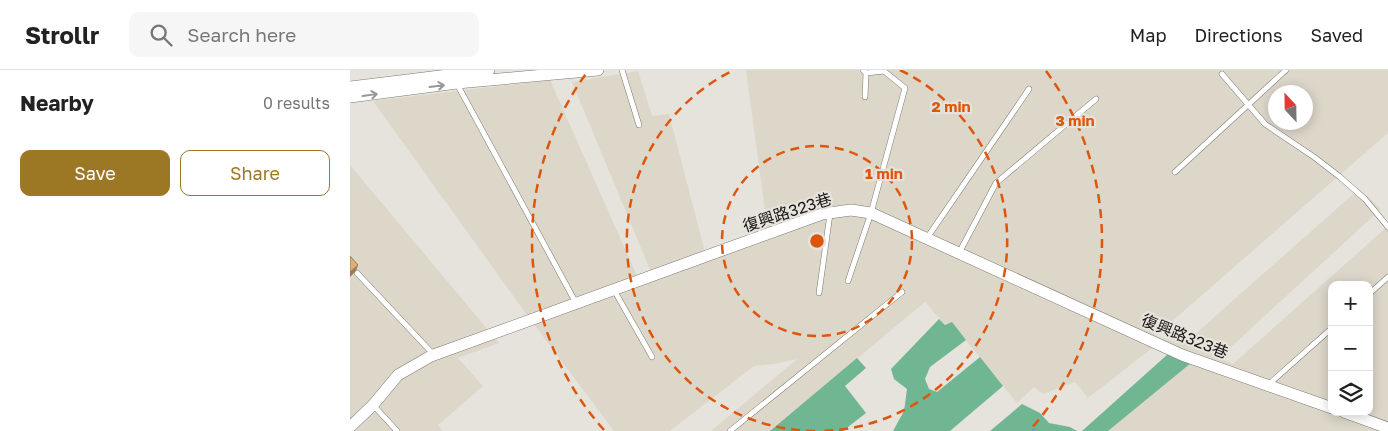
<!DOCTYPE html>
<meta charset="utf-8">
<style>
:root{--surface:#fff;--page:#f6f6f6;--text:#222;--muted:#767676;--line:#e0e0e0;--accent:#9d7824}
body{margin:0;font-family:"Golos Text","Noto Sans TC",sans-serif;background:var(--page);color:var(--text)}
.controls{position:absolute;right:15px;bottom:15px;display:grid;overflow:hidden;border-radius:10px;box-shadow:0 2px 12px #0003}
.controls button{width:45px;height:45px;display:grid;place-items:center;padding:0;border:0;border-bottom:1px solid var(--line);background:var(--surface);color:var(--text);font:25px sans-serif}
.compass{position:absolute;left:918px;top:15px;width:45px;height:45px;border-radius:50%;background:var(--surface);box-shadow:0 2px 12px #0003;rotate:338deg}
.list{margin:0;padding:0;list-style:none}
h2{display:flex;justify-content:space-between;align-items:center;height:65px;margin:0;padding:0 20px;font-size:21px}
h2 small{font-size:16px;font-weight:400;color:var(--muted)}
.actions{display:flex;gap:10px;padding:15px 20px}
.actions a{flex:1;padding:11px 0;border:1px solid var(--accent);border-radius:10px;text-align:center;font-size:18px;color:var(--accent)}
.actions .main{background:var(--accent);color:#fff}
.icon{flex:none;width:28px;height:28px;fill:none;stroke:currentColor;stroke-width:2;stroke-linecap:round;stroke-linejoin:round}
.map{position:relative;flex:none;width:1038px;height:361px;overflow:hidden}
header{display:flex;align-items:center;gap:30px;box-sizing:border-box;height:70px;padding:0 25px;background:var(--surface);border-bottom:1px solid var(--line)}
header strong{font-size:24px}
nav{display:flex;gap:28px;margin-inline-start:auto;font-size:18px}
.search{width:350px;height:45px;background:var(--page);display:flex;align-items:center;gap:12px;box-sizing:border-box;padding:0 18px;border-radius:10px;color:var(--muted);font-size:19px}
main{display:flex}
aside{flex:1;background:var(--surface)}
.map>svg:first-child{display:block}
</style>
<header>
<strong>Strollr</strong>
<div class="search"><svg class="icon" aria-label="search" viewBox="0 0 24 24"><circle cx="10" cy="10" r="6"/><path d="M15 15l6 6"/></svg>Search here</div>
<nav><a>Map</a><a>Directions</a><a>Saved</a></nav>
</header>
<main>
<aside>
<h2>Nearby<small>0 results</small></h2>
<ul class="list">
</ul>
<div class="actions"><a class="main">Save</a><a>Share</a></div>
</aside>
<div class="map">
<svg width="1038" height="361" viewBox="0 0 1038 361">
<rect width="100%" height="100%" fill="#e6e3dc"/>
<path fill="#dcd7c9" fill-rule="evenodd" d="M 396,0 L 1038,0 L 1038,63 L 805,266 L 834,274 L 1009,119 L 1031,139 L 869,288 L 883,294 L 1038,156 L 1038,361 L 758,361 L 840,292 L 802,278 L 738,328 L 725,312 L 693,324 L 684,317 L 667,333 L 602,253 L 595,255 L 575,232 L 420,361 L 361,361 L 447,289 L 424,294 L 404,296 L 320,361 L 264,361 L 177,245 L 23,31 L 200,10 L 288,208 L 301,202 L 222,12 L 288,1 L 302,46 L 319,44 L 355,182 L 418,163 ZM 926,22 L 956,22 L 956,52 L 926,52 ZM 982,215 L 1019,215 L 1019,342 L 982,342 Z
M 0,95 L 149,273 L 108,288 L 133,316 L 88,355 L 93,361 L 0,361 Z"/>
<path fill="#71b693" d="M 589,249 L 595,255 L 602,252 L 616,270 L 580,297 L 575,309 L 579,319 L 587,322 L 630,287 L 653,316 L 600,361 L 543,361 L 554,341 L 557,319 L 544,309 L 541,299 Z
M 818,284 L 841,293 L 758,361 L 732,361 Z
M 507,288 L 516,298 L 495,316 L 516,343 L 493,361 L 420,361 Z
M 672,334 L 690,343 L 699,353 L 720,357 L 727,361 L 640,361 Z"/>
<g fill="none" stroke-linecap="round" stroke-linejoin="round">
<path stroke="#7396b7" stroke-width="2.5" d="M 683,361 L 684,360"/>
<defs>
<path id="service" d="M 272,0 L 289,55
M 872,4 L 915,54 L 964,87 L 990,107 L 1015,129 L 1038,157
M 107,14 L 226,233
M 515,27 L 516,3
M 825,102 L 936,0
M 577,168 L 679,19
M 609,183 L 646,113 L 746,29
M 7,203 L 84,285
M 498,211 L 521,143 L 555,18 L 534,1 L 516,3 L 513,0
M 264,220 L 302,287
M 469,223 L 480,144
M 1019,224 L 1038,207
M 918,315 L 982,258
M 24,336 L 47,361
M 380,361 L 552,222"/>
<path id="tertiary" d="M 0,17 L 139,0
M 0,27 L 107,13 L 248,0
M 994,342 L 1038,358
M 0,357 L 23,335 L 48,305 L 81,286 L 472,144 L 501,140 L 521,143 L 832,285 L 982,338"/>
</defs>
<use href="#service" stroke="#7b7973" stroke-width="6"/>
<use href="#tertiary" stroke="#7b7973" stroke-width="12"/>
<use href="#service" stroke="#fff" stroke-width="5"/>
<use href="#tertiary" stroke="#fff" stroke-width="11"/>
</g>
<path fill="#9b7a56" d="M 8,195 L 6,201 L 0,207 L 0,202 Z"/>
<path fill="#ddaf7b" stroke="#9b7a56" d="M 0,186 L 8,195 L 0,202 Z"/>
<defs><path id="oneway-shaft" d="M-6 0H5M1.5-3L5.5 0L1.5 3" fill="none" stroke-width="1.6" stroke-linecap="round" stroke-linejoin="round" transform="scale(1.25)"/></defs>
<g stroke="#979796">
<use href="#oneway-shaft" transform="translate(87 16) rotate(-7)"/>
<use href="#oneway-shaft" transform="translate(20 25) rotate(-8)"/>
</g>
<g fill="none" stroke="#de560c" stroke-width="2.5" stroke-dasharray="9 6">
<circle cx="467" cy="171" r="95"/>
<path d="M465 361A190 190 0 0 1 384 0M550 0A190 190 0 0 1 469 361"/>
<path d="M254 360A285 285 0 0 1 238 1M696 1A285 285 0 0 1 680 360"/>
</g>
<g text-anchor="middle" stroke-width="4.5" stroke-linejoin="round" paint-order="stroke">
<g font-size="16" fill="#181715" stroke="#e6e3dc">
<text transform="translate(437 142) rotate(-18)" y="6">復興路323巷</text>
<text transform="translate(835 266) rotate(22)" y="6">復興路323巷</text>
</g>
</g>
<circle cx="467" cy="171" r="8" fill="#de560c" stroke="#e6e3dc" stroke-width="2.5"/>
<g font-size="15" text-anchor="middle" font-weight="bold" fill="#de560c" stroke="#e6e3dc" stroke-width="4.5" stroke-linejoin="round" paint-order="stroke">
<text x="601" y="42">2 min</text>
<text x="725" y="56">3 min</text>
<text x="534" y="109">1 min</text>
</g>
</svg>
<div class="controls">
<button>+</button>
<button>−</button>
<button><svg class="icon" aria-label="layers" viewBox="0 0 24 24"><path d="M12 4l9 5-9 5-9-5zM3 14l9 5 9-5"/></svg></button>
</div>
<svg class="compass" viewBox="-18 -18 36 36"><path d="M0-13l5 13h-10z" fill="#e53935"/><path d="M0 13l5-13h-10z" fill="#767676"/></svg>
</div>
</main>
